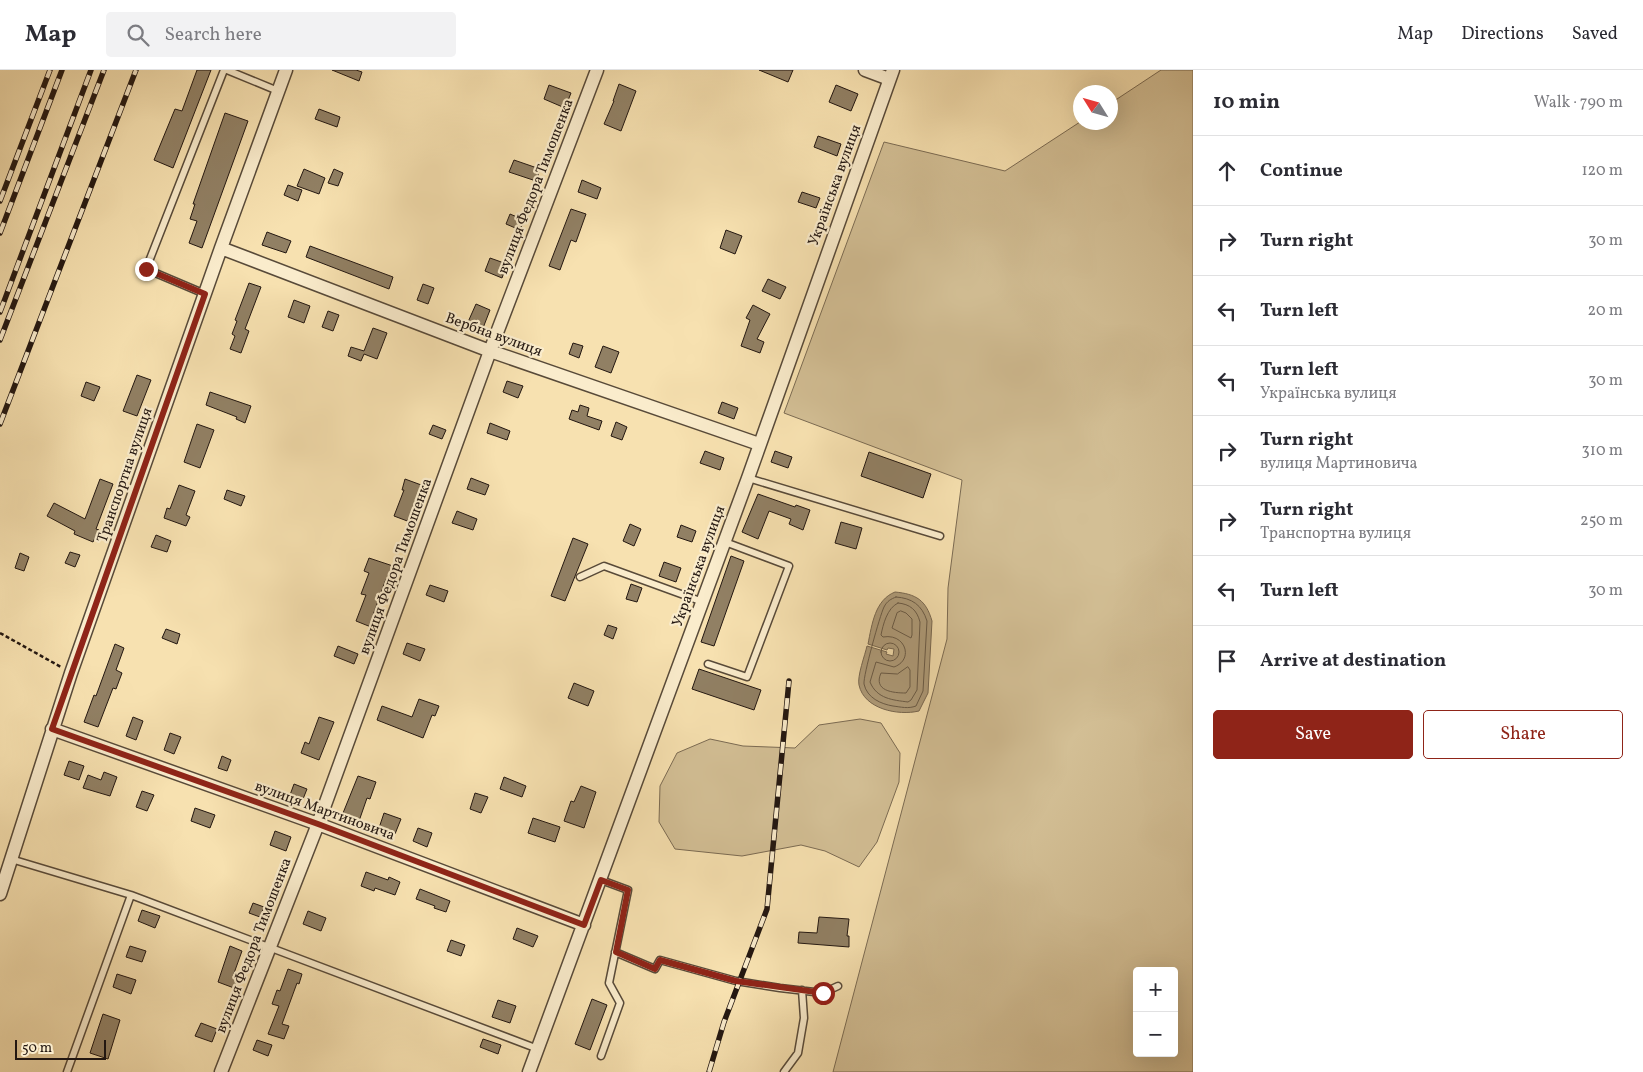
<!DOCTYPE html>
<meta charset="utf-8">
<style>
:root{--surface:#fff;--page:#f2f2f3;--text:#2b2b33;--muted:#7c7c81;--line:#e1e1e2;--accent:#8f2418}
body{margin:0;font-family:Vollkorn,serif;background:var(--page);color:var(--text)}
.controls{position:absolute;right:15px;bottom:15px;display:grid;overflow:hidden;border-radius:5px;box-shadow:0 5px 20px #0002}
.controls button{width:45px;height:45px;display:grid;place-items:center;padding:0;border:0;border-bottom:1px solid var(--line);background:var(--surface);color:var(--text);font:25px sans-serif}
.compass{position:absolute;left:1073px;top:15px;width:45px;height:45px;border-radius:50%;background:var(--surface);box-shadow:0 5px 20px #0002;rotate:307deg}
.scale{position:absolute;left:15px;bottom:12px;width:91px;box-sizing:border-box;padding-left:5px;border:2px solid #231711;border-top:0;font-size:14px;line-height:18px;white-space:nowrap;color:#231711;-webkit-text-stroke:4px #faeccc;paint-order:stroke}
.stop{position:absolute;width:15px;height:15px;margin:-11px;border:4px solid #8f2418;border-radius:50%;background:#fff}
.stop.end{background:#8f2418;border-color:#fff;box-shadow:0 1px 5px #0008}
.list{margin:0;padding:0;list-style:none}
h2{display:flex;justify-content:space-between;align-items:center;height:65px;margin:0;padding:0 20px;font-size:21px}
h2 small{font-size:16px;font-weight:400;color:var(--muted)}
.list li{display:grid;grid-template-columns:32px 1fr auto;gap:15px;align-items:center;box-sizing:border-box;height:70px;padding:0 20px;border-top:1px solid var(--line)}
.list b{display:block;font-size:19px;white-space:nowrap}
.list p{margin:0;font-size:16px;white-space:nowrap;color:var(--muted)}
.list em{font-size:16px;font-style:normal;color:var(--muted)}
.actions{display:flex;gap:10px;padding:15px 20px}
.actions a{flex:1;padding:11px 0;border:1px solid var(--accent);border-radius:5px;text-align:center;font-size:18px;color:var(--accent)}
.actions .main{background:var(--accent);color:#fff}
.icon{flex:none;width:28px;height:28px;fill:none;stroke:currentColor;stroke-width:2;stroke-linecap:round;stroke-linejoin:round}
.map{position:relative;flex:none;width:1193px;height:1002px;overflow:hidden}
header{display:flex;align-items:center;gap:30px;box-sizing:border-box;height:70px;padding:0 25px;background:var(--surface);border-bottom:1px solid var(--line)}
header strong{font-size:24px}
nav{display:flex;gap:28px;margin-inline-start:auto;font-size:18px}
.search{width:350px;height:45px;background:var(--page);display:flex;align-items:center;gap:12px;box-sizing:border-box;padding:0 18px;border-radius:5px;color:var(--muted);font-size:19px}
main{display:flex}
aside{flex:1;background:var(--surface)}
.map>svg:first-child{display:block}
</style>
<header>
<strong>Map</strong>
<div class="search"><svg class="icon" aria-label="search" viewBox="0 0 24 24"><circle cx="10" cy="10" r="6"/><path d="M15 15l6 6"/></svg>Search here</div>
<nav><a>Map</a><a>Directions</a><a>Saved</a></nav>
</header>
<main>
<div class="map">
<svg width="1193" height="1002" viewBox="0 0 1193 1002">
<rect width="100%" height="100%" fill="#f7e1b0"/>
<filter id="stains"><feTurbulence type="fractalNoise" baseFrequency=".004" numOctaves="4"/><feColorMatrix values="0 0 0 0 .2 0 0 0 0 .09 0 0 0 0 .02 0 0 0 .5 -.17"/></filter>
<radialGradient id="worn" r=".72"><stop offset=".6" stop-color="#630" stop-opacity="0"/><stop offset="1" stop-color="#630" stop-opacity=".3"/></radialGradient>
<path fill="#d3bf95" stroke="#7b6b53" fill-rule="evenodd" d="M 1161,0 L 1193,0 L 1193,1002 L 833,1002 L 947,569 L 948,518 L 962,410 L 784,343 L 884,72 L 1005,101 L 1080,52 L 1110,52 L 1111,33 ZM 1137,901 L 1174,901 L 1174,983 L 1137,983 Z
M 860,649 L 881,653 L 900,683 L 899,712 L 877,772 L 859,797 L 825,781 L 801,775 L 742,786 L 675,779 L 659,752 L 660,716 L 677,683 L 710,669 L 743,676 L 795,678 L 819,655 Z"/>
<path fill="#af9c7a" stroke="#776750" d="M 895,522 C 916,524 926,530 932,551 L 928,623 L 919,641 C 898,646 864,639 859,615 C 857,606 865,585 867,576 L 887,582 L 886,584 L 893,586 L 894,579 L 888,578 L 887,580 L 868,574 C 872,554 875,530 895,522 Z"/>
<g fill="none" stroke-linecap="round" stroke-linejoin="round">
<path stroke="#695a46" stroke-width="1" d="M 896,527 C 912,528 922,535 927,551 L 923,621 L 916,636 C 908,639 901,637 893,636 C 881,634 867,628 864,614 C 863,606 880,545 884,537 C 887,531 891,529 896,527 Z
M 898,533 C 910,534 917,540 920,552 L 917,620 L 911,630 L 908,632 C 893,630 877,629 870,612 L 876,592 L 894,597 C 914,590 906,563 883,567 L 881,565 C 883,555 887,538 898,533 Z
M 901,541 L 906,543 L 912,549 L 912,565 L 911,568 L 892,558 L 897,543 Z
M881 582a9 9 0 1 1 18 0a9 9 0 1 1-18 0Z
M 908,597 L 910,600 L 910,617 L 906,623 C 893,623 873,621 881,603 L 897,604 Z"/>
</g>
<path fill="#918064" stroke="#231711" d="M 197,0 L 211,0 L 173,98 L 154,90 L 175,39 L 182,41 Z
M 332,0 L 356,0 L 362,2 L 359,11 Z
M 759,0 L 793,0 L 788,12 Z
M 619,14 L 636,21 L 621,61 L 604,54 L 614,31 L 613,31 Z
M 549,15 L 571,23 L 565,38 L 544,29 Z
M 836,15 L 858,24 L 851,41 L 829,32 Z
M 319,39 L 340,47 L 337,57 L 315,49 Z
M 225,43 L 248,51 L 202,178 L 189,173 L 197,151 L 190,149 L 195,134 L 193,134 Z
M 818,66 L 841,74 L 837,86 L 814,77 Z
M 514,90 L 540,99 L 536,111 L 509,102 Z
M 304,99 L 325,108 L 319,124 L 297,116 Z
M 334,99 L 343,103 L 338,116 L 328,113 Z
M 582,110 L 601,118 L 597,129 L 578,122 Z
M 288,115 L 302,120 L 298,131 L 284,125 Z
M 802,122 L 820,128 L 816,138 L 798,132 Z
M 571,139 L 586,144 L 576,172 L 571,170 L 560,200 L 549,196 Z
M 510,144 L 524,150 L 520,160 L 506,154 Z
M 726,160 L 742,166 L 735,184 L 720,178 Z
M 267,162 L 291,171 L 286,183 L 262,175 Z
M 310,176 L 393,207 L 389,219 L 306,187 Z
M 490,188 L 507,194 L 502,208 L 485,201 Z
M 768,209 L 786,217 L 780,229 L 762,221 Z
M 249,213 L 261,217 L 245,259 L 249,261 L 241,283 L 230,279 L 235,266 L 232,264 L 237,251 L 235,250 Z
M 423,214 L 434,218 L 428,234 L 417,230 Z
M 294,230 L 310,236 L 304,253 L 288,247 Z
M 476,234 L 490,240 L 483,258 L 468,252 Z
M 753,235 L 770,244 L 757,269 L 764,272 L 760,283 L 741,276 L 750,250 L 746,248 Z
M 328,241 L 339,245 L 333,261 L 322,257 Z
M 373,258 L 387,263 L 377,289 L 364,284 L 361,291 L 348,286 L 351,277 L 364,281 Z
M 573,273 L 583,276 L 579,288 L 569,284 Z
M 603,276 L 619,282 L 611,303 L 595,297 Z
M 137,305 L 151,310 L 137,346 L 123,341 Z
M 507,311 L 523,316 L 518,328 L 503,322 Z
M 86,312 L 100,317 L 94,331 L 81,326 Z
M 210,322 L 251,336 L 245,353 L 236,349 L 237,347 L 206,335 Z
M 722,332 L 738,338 L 734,349 L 718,343 Z
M 580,335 L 589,338 L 587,346 L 602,351 L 599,360 L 569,349 L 572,340 L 578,342 Z
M 616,352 L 627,357 L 622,370 L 611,366 Z
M 490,353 L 510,361 L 507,370 L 487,363 Z
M 197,354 L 214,360 L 200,398 L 184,392 Z
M 433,355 L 446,360 L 442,369 L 429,364 Z
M 705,381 L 724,388 L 720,400 L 700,393 Z
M 775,381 L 792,387 L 788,398 L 771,392 Z
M 869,382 L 931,404 L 923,428 L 861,406 Z
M 471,408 L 489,415 L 485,425 L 467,419 Z
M 100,409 L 113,414 L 96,459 L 99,460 L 93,472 L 74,464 L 75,461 L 47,446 L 54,433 L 85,449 Z
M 405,409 L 424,416 L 410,452 L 394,446 L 404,420 L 402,420 Z
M 179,415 L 195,421 L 186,445 L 190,447 L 186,456 L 164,448 L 167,438 L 170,439 Z
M 227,420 L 245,426 L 241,436 L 224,429 Z
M 758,424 L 795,437 L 796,435 L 810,440 L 803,460 L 789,454 L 791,449 L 769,441 L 758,469 L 742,462 Z
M 457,441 L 477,449 L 473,460 L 452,453 Z
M 841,452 L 862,458 L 856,479 L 835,473 Z
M 630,454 L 641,459 L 634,476 L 623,471 Z
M 681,455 L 696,461 L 692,472 L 677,467 Z
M 156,465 L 171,471 L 167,482 L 151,477 Z
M 573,468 L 588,474 L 565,531 L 551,526 Z
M 70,482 L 80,485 L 75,497 L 65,493 Z
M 20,483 L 29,487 L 24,501 L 15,498 Z
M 731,486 L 744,491 L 714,576 L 701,572 Z
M 369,488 L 396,497 L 391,511 L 386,509 L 373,545 L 375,546 L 371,557 L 356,551 L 366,525 L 361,524 L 369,503 L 364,501 Z
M 664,492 L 681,498 L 676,512 L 659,506 Z
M 631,514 L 642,518 L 637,532 L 626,529 Z
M 430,515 L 448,521 L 444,532 L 426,525 Z
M 608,555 L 617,558 L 613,569 L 604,565 Z
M 166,559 L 180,564 L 177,574 L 162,568 Z
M 407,573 L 425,579 L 420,591 L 403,584 Z
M 115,574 L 124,578 L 116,600 L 122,603 L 116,619 L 113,618 L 98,657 L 84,652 L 94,625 L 96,626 Z
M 338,576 L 358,584 L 354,594 L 334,586 Z
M 699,599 L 761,620 L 754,640 L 692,619 Z
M 574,613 L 594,621 L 588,636 L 568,628 Z
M 419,629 L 439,636 L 435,646 L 432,645 L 423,668 L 377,650 L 382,636 L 412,647 Z
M 133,647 L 143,651 L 136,670 L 126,666 Z
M 319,647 L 334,652 L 319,690 L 301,683 L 305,672 L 309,674 Z
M 170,663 L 181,667 L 174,684 L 164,680 Z
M 222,686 L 231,690 L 227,701 L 218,698 Z
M 69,691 L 84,696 L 79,710 L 64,705 Z
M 104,702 L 117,707 L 110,726 L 83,718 L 88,705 L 101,710 Z
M 358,706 L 376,712 L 370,729 L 367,728 L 358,754 L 341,748 Z
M 504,707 L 526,716 L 522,727 L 500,719 Z
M 294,714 L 307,719 L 303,729 L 290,725 Z
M 581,716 L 596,722 L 584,758 L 564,751 L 571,731 L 574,732 Z
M 142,721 L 154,725 L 147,741 L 136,737 Z
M 475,723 L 488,727 L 481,743 L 470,739 Z
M 195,738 L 215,745 L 210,758 L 191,751 Z
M 384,743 L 401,749 L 395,764 L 379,758 Z
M 533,748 L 560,757 L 555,772 L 528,763 Z
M 418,758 L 432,763 L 427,777 L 413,771 Z
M 275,761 L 291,767 L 286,781 L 270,775 Z
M 366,802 L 388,810 L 389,807 L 400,812 L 395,825 L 375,818 L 374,821 L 361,816 Z
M 420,819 L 450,831 L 446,842 L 434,838 L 435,836 L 416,829 Z
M 253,833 L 264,837 L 260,847 L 249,843 Z
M 142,840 L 160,846 L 155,858 L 138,851 Z
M 308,841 L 326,848 L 321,861 L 303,854 Z
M 819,847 L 849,849 L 847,866 L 849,866 L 849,877 L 798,873 L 799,862 L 817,863 Z
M 517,858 L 538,866 L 533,877 L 513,869 Z
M 451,870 L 465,875 L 461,886 L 447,881 Z
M 130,876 L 146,881 L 142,892 L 126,887 Z
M 230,876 L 242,881 L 233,906 L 238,908 L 234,918 L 218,912 Z
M 288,899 L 302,904 L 299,914 L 297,913 L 282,954 L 289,956 L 284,969 L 268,964 L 279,936 L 272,934 L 277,920 L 280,921 Z
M 117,904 L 136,910 L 131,924 L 113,917 Z
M 592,929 L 607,935 L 590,980 L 575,974 Z
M 498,930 L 516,936 L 510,953 L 492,947 Z
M 103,944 L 120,950 L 108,989 L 90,983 Z
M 201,953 L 217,959 L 212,972 L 195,966 Z
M 483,969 L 501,975 L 498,984 L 480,977 Z
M 257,970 L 272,975 L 268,986 L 253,980 Z"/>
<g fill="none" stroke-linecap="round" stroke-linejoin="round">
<defs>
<path id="service" d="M 227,0 L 278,21
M 205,224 L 146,199 L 224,0
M 748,408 L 940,466
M 580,507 L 604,496 L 703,532
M 708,594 L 747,607 L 789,496 L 725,472
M 11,789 L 131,825
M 601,810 L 628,820 L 609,913 L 620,933 L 601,986
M 615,882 L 655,899 L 660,890 L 736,911 L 780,918 L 823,923 L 838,916
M 67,1002 L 131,825 L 538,979
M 784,1002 L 798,983 L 804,948 L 802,920"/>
<path id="minor" d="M 865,0 L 889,9
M 221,178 L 490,281 L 759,374
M 52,659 L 318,754 L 584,855
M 0,824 L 71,603 L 221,178 L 286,0
M 221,1002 L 318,754 L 490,281 L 597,0
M 529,1002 L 748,408 L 893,0"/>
</defs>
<use href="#service" stroke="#584a39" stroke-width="9"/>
<use href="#minor" stroke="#584a39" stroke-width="15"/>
<path stroke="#231711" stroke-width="2.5" stroke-dasharray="4 2.5" stroke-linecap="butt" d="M 0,563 L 61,597"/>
<use href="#service" stroke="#faeccc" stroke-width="6"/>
<use href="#minor" stroke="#faeccc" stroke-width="12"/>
<defs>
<path id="rail" d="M 0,131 L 50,0
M 0,163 L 62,0
M 0,242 L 91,0
M 0,270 L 104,0
M 0,354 L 136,0
M 709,1002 L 724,952 L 767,839 L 789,611"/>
</defs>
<use href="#rail" stroke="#231711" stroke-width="5.5"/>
<use href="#rail" stroke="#faeccc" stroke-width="4" stroke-dasharray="11" stroke-linecap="butt"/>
</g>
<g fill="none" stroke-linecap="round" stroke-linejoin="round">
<path stroke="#8f2418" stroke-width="6" d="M 146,199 L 205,224 L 52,659 L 318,754 L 584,855 L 601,810 L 628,820 L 616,882 L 655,899 L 660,890 L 736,911 L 823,923"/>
</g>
<g text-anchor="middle" stroke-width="4.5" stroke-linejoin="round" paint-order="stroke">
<g font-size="15" fill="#231711" stroke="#faeccc">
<text transform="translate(834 115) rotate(-70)" y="5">Українська вулиця</text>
<text transform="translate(535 116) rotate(-69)" y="5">вулиця Федора Тимошенка</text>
<text transform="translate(494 264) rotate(20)" y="5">Вербна вулиця</text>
<text transform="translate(124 405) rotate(-71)" y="5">Транспортна вулиця</text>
<text transform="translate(395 496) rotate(-70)" y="5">вулиця Федора Тимошенка</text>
<text transform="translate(698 496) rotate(-70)" y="5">Українська вулиця</text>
<text transform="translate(325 740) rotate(20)" y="5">вулиця Мартиновича</text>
<text transform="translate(253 875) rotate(-69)" y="5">вулиця Федора Тимошенка</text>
</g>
</g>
<rect width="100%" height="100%" filter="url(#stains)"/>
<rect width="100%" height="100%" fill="url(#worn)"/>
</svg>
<div class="controls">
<button>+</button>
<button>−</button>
</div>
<svg class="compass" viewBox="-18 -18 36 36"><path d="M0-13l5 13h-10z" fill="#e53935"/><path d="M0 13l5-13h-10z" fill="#7c7c81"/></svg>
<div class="scale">50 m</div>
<div class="stop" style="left:823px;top:923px"></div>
<div class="stop end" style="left:146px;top:199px"></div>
</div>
<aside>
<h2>10 min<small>Walk · 790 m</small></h2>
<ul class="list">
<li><svg class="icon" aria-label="ahead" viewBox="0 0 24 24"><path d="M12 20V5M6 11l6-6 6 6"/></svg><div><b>Continue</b></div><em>120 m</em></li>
<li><svg class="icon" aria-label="right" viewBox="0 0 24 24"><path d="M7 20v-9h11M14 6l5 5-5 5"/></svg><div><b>Turn right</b></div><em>30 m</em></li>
<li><svg class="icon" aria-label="left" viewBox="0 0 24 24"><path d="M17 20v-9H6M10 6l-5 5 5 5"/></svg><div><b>Turn left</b></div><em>20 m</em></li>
<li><svg class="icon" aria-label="left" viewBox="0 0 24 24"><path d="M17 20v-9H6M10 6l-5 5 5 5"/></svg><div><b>Turn left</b><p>Українська вулиця</p></div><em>30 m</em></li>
<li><svg class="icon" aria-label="right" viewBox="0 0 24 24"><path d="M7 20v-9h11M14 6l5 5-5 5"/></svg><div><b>Turn right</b><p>вулиця Мартиновича</p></div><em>310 m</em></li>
<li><svg class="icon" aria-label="right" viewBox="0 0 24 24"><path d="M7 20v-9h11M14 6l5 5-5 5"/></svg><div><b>Turn right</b><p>Транспортна вулиця</p></div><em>250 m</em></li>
<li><svg class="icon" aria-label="left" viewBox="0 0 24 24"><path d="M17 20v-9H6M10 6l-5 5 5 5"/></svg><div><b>Turn left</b></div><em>30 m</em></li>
<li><svg class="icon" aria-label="arrive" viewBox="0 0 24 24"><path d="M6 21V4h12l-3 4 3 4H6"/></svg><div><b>Arrive at destination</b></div></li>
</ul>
<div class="actions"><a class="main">Save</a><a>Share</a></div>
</aside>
</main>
